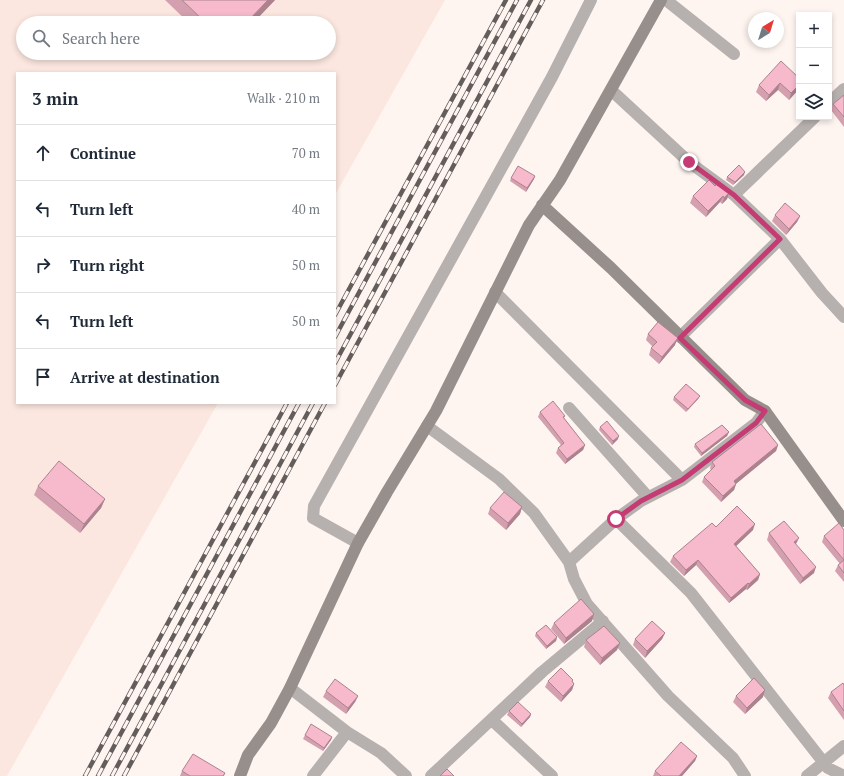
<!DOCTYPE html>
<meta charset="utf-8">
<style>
:root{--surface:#fff;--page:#f6f6f7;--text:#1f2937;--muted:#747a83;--line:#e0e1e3}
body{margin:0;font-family:"PT Serif",serif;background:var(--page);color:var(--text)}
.controls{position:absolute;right:12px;top:12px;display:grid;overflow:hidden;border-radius:0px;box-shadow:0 2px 6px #0003}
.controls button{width:36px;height:36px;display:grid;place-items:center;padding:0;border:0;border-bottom:1px solid var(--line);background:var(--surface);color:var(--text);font:20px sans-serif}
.compass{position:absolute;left:748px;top:12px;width:36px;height:36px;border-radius:50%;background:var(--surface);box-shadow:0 2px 6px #0003;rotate:38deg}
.stop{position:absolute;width:12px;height:12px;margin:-9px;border:3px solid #c53b73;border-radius:50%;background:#fff}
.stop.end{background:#c53b73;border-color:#fff;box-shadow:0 1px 4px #0008}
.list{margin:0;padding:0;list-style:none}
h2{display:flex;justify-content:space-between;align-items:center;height:52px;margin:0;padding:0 16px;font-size:17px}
h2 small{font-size:13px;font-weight:400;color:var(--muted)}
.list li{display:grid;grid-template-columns:26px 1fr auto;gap:12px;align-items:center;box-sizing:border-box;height:56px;padding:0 16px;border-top:1px solid var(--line)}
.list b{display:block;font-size:15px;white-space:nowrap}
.list em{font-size:13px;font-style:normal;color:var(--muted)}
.icon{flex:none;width:22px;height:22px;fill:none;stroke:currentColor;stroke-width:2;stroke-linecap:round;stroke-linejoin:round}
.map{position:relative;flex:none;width:844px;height:776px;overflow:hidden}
.search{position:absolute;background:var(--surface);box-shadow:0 2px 6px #0003;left:16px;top:16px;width:320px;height:44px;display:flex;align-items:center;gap:10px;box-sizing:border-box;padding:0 14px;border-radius:22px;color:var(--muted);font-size:15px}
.panel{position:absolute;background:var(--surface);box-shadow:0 2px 6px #0003;left:16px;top:72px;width:320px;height:332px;border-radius:0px}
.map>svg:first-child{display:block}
</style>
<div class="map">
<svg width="844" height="776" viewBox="0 0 844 776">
<rect width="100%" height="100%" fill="#fef5f1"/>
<path fill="#fbe7df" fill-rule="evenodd" d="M 0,0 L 445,0 L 335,195 L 335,73 L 17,73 L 17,403 L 218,403 L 7,776 L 0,776 ZM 23,23 L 329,23 L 329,53 L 23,53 Z"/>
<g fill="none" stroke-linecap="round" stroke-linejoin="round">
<path stroke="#b6b1af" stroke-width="12" d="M 666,0 L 734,54
M 611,90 L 689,162 L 734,195 L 780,239 L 822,293 L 844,317
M 829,103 L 844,89
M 734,195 L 815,117
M 495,292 L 682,480
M 680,337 L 780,239
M 569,408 L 648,497
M 427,426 L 499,479 L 534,513 L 569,562
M 616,519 L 691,593 L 828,768 L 844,776
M 358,543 L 313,518 L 314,506 L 552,77 L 591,0
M 290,688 L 347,732 L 381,753 L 406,776
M 492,720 L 552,776
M 313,776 L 347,732
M 431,776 L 542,672 L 603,621
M 745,776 L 733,758 L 668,696 L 587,604 L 574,579 L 569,562 L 616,519 L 641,501 L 682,480 L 756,423 L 765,411
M 807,776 L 844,746"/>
<path stroke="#968f8c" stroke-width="12" d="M 542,205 L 611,268 L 745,400 L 765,411 L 844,521
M 240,776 L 248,755 L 271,723 L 290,688 L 358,543 L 387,492 L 436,411 L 529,225 L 560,180 L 661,0"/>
<defs>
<path id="rail" d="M 335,315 L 506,0
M 335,337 L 517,0
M 335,363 L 531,0
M 335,385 L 543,0
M 85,776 L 287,403
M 98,776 L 299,403
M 112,776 L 313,403
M 124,776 L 325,403"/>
</defs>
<use href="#rail" stroke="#635e5c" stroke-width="4.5"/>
<use href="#rail" stroke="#fef5f1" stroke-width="3" stroke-dasharray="9" stroke-linecap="butt"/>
</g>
<path fill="#d4a0af" d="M 165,0 L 275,0 L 253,23 L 189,23 Z
M 799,78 L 799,89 L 789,100 L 778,90 L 766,101 L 756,92 L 759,85 Z
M 844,96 L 844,127 L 831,110 L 833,104 Z
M 744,175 L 733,185 L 726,180 L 727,177 Z
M 535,176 L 534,179 L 526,192 L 510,181 L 511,178 Z
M 729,193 L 727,199 L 722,204 L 720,202 L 706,217 L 690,203 L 693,196 Z
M 775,215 L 800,216 L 797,222 L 786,235 L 772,221 Z
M 648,334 L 675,345 L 659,364 L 649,355 L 651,348 L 653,347 L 646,340 Z
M 700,396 L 698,399 L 686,412 L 673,400 L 674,397 Z
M 540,412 L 565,416 L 564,418 L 585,445 L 583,450 L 565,464 L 556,453 L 558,448 L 561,445 L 538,417 Z
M 600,427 L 618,439 L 612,445 L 599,430 Z
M 729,432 L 727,436 L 701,456 L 694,447 L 695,444 Z
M 778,445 L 776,451 L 736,484 L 734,490 L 721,502 L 702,482 L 704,477 L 711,470 L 710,468 L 712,462 Z
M 38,486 L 105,499 L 101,508 L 80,533 L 34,495 Z
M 522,507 L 520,514 L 506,530 L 488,514 L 490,508 Z
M 716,527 L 753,530 L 736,546 L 760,574 L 758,580 L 747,590 L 746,589 L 729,603 L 696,565 L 684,576 L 670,562 L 673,556 Z
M 844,530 L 844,582 L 835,571 L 838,565 L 840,564 L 822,542 L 824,536 Z
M 769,533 L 814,573 L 800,584 L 767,540 Z
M 592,621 L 564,644 L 551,629 L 554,623 Z
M 536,633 L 557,637 L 556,641 L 546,649 L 535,636 Z
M 665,633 L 662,639 L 645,658 L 633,645 L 635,639 Z
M 586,640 L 617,650 L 600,665 L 584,647 Z
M 548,681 L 573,682 L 574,684 L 572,690 L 561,702 L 545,687 Z
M 844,685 L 844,720 L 828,698 L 831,692 Z
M 326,691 L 358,696 L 355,702 L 346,714 L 323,697 Z
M 736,696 L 763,697 L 745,714 L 733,702 Z
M 509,711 L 531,714 L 530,717 L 521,727 L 507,715 Z
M 305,735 L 332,737 L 331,740 L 323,751 L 303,739 Z
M 697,756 L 695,761 L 682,776 L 653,776 L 655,771 Z
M 182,771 L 225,773 L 224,776 L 180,776 Z"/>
<path fill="#ac828f" d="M 268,0 L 275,0 L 253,23 L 246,23 Z
M 780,83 L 778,90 L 766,101 L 769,95 Z
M 799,85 L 799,89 L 789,100 L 791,93 Z
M 745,172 L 744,175 L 733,185 L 735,182 Z
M 535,176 L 534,179 L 526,192 L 527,188 Z
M 729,193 L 727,199 L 722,204 L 724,198 Z
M 723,196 L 720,202 L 706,217 L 708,211 Z
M 800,216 L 797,222 L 786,235 L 789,229 Z
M 678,338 L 675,345 L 659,364 L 662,357 Z
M 700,396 L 698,399 L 686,412 L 688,409 Z
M 729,432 L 727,436 L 701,456 L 702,453 Z
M 619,436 L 618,439 L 612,445 L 613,441 Z
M 585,445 L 583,450 L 565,464 L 567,459 Z
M 778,445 L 776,451 L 732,487 L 734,481 Z
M 736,484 L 734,490 L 721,502 L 723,496 Z
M 105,499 L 101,508 L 80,533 L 84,524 Z
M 522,507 L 520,514 L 506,530 L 508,523 Z
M 755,524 L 753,530 L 732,550 L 734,544 Z
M 799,538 L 796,544 L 791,548 L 794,542 Z
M 698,560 L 696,565 L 684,576 L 686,570 Z
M 816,567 L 814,573 L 800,584 L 803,578 Z
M 760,574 L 758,580 L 747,590 L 749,584 Z
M 748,583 L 746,589 L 729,603 L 731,598 Z
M 594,614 L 592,621 L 564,644 L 566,638 Z
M 665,633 L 662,639 L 645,658 L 647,651 Z
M 557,637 L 556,641 L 546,649 L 547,646 Z
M 620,643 L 617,650 L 600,665 L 602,658 Z
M 574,684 L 572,690 L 561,702 L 563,696 Z
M 765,690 L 763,697 L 745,714 L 747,708 Z
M 358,696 L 355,702 L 346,714 L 348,708 Z
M 531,714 L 530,717 L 521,727 L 522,724 Z
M 332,737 L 331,740 L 323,751 L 324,748 Z
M 697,756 L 695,761 L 682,776 L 679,776 Z"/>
<path fill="#f6bacc" stroke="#ac828f" d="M 182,0 L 268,0 L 246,23 L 206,23 Z
M 781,61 L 799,78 L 799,85 L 791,93 L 780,83 L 769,95 L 759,85 Z
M 844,95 L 844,117 L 833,104 Z
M 739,165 L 745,172 L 735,182 L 727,177 Z
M 518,166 L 535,176 L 527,188 L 511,178 Z
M 709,180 L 715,186 L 717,184 L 729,193 L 724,198 L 723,196 L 708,211 L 693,196 Z
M 785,203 L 800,216 L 789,229 L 775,215 Z
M 658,322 L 678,338 L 662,357 L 651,348 L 657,342 L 648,334 Z
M 686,384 L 700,396 L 688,409 L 674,397 Z
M 553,401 L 565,416 L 563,417 L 585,445 L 567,459 L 558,448 L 564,443 L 540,412 Z
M 607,421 L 619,436 L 613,441 L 600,427 Z
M 761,424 L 778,445 L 734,481 L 736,484 L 723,496 L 704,477 L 715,466 L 712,462 Z
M 722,425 L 729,432 L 702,453 L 695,444 Z
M 59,461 L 105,499 L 84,524 L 38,486 Z
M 504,492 L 522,507 L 508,523 L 490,508 Z
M 737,506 L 755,524 L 734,544 L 760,574 L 749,584 L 748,583 L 731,598 L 698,560 L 686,570 L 673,556 L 712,523 L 716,527 Z
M 784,521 L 799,538 L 794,542 L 816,567 L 803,578 L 769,533 Z
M 839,523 L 844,530 L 844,560 L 824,536 Z
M 844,560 L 844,573 L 838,565 Z
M 581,599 L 594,614 L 566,638 L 554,623 Z
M 652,621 L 665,633 L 647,651 L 635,639 Z
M 546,625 L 557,637 L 547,646 L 536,633 Z
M 604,626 L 620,643 L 602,658 L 586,640 Z
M 561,668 L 573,680 L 572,681 L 574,684 L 563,696 L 548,681 Z
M 754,678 L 765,690 L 747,708 L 736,696 Z
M 335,679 L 358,696 L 348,708 L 326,691 Z
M 843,683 L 844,685 L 844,711 L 831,692 Z
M 518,702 L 531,714 L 522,724 L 509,711 Z
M 311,724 L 332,737 L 324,748 L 305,735 Z
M 681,742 L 697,756 L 679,776 L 661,776 L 655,771 Z
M 193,754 L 225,773 L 223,776 L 190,776 L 182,771 Z
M 447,769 L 454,776 L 440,776 Z"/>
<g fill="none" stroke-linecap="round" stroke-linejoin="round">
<path stroke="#c53b73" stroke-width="5" d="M 616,519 L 641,501 L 682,480 L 756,423 L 765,411 L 745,400 L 680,338 L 780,239 L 734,195 L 689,162"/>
</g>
</svg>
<div class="controls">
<button>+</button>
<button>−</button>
<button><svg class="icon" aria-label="layers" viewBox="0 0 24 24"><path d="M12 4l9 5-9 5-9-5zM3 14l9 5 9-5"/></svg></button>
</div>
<svg class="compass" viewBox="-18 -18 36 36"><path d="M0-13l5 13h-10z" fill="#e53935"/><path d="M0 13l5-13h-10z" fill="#747a83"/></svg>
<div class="stop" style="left:616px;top:519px"></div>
<div class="stop end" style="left:689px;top:162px"></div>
<div class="search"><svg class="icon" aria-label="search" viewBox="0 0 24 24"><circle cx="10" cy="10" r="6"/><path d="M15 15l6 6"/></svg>Search here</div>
<section class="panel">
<h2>3 min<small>Walk · 210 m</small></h2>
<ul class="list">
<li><svg class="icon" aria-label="ahead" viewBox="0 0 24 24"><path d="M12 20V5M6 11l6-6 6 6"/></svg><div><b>Continue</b></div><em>70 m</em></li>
<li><svg class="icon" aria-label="left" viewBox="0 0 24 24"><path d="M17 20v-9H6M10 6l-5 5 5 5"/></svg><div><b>Turn left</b></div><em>40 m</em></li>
<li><svg class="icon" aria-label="right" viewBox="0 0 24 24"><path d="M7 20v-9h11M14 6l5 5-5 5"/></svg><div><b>Turn right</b></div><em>50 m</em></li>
<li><svg class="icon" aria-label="left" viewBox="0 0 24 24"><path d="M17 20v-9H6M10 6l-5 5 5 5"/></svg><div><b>Turn left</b></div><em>50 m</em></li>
<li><svg class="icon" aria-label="arrive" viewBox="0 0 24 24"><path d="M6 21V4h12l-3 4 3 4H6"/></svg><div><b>Arrive at destination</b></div></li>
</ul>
</section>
</div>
